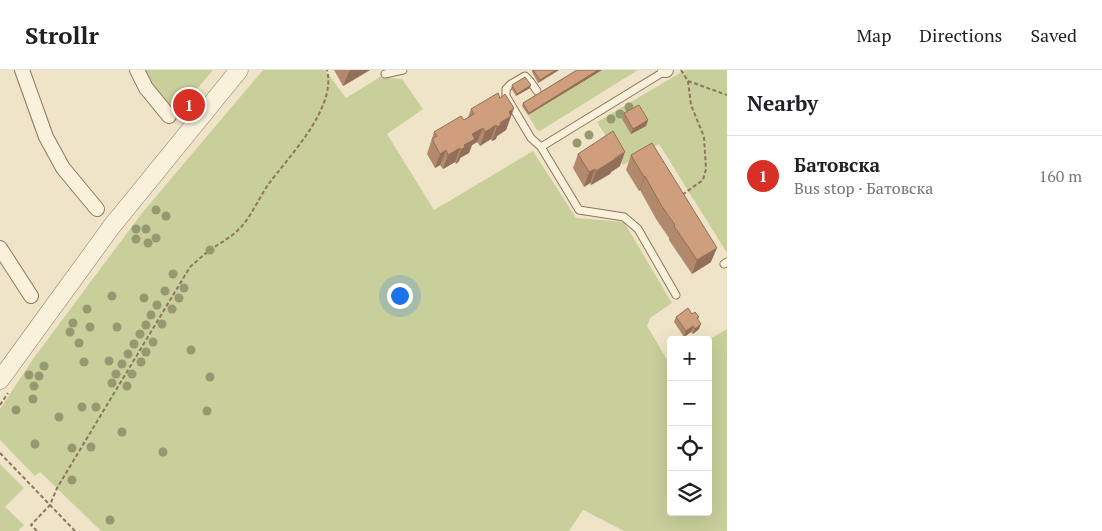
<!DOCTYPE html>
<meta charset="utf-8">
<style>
:root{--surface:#fff;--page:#f6f6f6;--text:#202124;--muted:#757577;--line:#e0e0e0;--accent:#d93025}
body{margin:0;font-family:"PT Serif",serif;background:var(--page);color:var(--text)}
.controls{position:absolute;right:15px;bottom:15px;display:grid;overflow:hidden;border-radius:5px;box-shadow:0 5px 20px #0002}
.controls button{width:45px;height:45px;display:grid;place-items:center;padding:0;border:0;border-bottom:1px solid var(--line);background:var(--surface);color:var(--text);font:25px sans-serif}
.you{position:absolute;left:399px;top:225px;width:18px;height:18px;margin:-12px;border:4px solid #fff;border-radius:50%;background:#1a73e8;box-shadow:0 0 0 8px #1a73e833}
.badge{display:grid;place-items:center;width:32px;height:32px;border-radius:50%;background:var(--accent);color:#fff;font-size:16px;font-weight:700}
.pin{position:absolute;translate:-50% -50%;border:2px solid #fff;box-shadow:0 1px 5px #0006}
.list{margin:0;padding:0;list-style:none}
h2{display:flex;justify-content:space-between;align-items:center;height:65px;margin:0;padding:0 20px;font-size:21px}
h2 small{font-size:16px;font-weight:400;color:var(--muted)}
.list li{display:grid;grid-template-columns:32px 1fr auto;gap:15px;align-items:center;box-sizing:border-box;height:80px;padding:0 20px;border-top:1px solid var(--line)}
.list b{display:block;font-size:19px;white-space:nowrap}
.list p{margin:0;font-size:16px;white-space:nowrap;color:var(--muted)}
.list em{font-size:16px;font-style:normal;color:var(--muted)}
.icon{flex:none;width:28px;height:28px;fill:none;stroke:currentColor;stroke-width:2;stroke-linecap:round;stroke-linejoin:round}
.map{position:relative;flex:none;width:727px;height:461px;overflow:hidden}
header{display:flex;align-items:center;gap:30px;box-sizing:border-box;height:70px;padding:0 25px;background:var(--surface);border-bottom:1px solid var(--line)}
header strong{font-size:24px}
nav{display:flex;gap:28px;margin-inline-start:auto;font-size:18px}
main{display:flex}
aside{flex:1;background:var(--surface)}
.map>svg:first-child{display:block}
</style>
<header>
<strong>Strollr</strong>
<nav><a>Map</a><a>Directions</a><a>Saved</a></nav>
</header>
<main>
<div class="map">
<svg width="727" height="461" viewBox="0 0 727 461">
<rect width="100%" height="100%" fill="#f0e4c8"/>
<path fill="#c9cf9b" d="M 144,0 L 213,0 L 176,44 L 151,14 Z
M 263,0 L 325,0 L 346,28 L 380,7 L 402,9 L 423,39 L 387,64 L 434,140 L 533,81 L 576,148 L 624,152 L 672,233 L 650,248 L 647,256 L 669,293 L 671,292 L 671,442 L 708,442 L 708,270 L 727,259 L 727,461 L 624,461 L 583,440 L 569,461 L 101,461 L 40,402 L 35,406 L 0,370 L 0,339 L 33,289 L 142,143 Z
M 602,0 L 638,0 L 540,61 L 537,60 L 528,45 Z
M 685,0 L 727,0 L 727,183 L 659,74 L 623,95 L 597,52 Z
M 0,394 L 24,418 L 5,437 L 24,455 L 18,461 L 0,461 Z"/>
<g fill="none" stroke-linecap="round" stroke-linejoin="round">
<defs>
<path id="service" d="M 665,1 L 541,77 L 579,140 L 624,147 L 638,159 L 676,225
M 385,4 L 403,0
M 537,21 L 530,11 L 525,6 L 511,14 L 506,19 L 506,26 L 531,68 L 541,77
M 724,194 L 727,192"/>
<path id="minor" d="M 22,0 L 46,67 L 63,98 L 97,139
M 137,0 L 146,18 L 169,46
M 665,0 L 666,0
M 0,178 L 31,226"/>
<path id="tertiary" d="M 0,310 L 112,156 L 239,0"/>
</defs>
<use href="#service" stroke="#8d765c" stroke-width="9"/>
<use href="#minor" stroke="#8d765c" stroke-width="16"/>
<use href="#tertiary" stroke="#8d765c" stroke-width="19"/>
<path stroke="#8d765c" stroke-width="2" stroke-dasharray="4 2.5" stroke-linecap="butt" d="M 681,0 L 688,11 L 691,35 L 704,67 L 706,99 L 703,110 L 682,125
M 688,11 L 727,25
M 0,335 L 8,323
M 0,383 L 50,435 L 31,455 L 37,461
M 75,461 L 50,435 L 57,418 L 190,197 C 197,191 203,185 210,180 C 220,173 230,168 238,160 C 251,148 258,129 268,115 C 289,86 337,38 327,0"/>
<use href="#service" stroke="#faf1dc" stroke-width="7"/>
<use href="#minor" stroke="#faf1dc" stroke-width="14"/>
<use href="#tertiary" stroke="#faf1dc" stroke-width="18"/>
</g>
<g fill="#96986f">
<circle cx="629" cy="37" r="4.5"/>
<circle cx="620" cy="44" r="4.5"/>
<circle cx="611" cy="49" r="4.5"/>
<circle cx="589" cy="65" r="4.5"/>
<circle cx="577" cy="73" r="4.5"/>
<circle cx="156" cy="140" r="4.5"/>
<circle cx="166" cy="146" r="4.5"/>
<circle cx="136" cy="159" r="4.5"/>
<circle cx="146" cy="159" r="4.5"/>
<circle cx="156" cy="168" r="4.5"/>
<circle cx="136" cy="169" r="4.5"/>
<circle cx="148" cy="173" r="4.5"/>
<circle cx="210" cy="180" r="4.5"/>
<circle cx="173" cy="204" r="4.5"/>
<circle cx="184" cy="218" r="4.5"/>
<circle cx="165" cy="221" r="4.5"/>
<circle cx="112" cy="226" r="4.5"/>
<circle cx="144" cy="228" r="4.5"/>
<circle cx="179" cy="228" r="4.5"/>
<circle cx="157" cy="235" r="4.5"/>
<circle cx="87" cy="239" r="4.5"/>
<circle cx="172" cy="239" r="4.5"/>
<circle cx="151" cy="245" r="4.5"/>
<circle cx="73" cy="253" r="4.5"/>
<circle cx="162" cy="254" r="4.5"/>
<circle cx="146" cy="255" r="4.5"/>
<circle cx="90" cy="257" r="4.5"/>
<circle cx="117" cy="257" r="4.5"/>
<circle cx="70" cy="262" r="4.5"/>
<circle cx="140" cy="264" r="4.5"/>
<circle cx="153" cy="272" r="4.5"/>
<circle cx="79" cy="273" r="4.5"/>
<circle cx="134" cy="274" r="4.5"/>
<circle cx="191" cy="280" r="4.5"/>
<circle cx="146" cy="282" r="4.5"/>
<circle cx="128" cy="284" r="4.5"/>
<circle cx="109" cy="291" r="4.5"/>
<circle cx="84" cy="292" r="4.5"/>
<circle cx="141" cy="292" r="4.5"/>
<circle cx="122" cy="294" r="4.5"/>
<circle cx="44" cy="296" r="4.5"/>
<circle cx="116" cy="304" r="4.5"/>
<circle cx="132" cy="304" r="4.5"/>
<circle cx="29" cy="305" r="4.5"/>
<circle cx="39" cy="306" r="4.5"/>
<circle cx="210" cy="307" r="4.5"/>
<circle cx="112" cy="313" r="4.5"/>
<circle cx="34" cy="316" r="4.5"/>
<circle cx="127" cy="316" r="4.5"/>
<circle cx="33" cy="329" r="4.5"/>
<circle cx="82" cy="337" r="4.5"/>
<circle cx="96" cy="337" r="4.5"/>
<circle cx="16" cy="340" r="4.5"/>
<circle cx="207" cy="341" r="4.5"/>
<circle cx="59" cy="347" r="4.5"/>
<circle cx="122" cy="362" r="4.5"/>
<circle cx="35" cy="374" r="4.5"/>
<circle cx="91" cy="377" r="4.5"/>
<circle cx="72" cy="378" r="4.5"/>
<circle cx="163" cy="382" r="4.5"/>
<circle cx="72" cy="410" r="4.5"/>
<circle cx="110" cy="450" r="4.5"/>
</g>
<path fill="#b2896c" d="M 334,0 L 370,0 L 343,16 Z
M 532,0 L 559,0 L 538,13 L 532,2 Z
M 577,0 L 602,0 L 528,45 L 522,36 L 523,33 Z
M 512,15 L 530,18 L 516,26 L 511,18 Z
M 500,28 L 514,38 L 506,60 L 497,66 L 496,69 L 492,71 L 491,69 L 480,76 L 477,72 L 472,75 L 469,83 L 460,88 L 459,91 L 456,94 L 455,92 L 443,99 L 440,95 L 435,98 L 427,84 L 434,62 L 464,50 L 468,47 L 471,39 Z
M 624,43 L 648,50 L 646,56 L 631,64 L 622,49 Z
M 578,84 L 620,96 L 611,102 L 610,104 L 591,115 L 590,113 L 584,117 L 573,98 Z
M 631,85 L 711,192 L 692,204 L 669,170 L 669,168 L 656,149 L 640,120 L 639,121 L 626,100 Z
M 692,244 L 699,247 L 698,249 L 699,259 L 693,264 L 691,262 L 684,267 L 674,252 L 676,247 Z"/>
<path fill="#916f58" d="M 351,0 L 370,0 L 343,16 L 349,2 Z
M 556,0 L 559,0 L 538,13 L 540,10 Z
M 598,0 L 602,0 L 528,45 L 529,43 Z
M 531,15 L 530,18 L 516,26 L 517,24 Z
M 514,38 L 506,60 L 497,66 L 496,69 L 492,71 L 497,57 L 509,42 Z
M 648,50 L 646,56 L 631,64 L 633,59 Z
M 496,55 L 491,69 L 480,76 L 485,62 Z
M 483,58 L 477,72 L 472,75 L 469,83 L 460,88 L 459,91 L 456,94 L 461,80 L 464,75 L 472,64 Z
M 460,78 L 455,92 L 443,99 L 448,85 Z
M 446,80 L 440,95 L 435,98 L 440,84 Z
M 625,82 L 620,96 L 611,102 L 610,104 L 591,115 L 596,101 Z
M 595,99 L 590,113 L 584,117 L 589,102 Z
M 645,106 L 640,120 L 639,121 L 644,107 Z
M 717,178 L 711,192 L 692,204 L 697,190 Z
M 701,254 L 699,259 L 693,264 L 695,259 Z
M 693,256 L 691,262 L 684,267 L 686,261 Z"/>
<path fill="#cf9f7d" stroke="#916f58" d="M 533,0 L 556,0 L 540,10 Z
M 577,0 L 598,0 L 529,43 L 523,33 Z
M 525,7 L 531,15 L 517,24 L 512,15 Z
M 498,23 L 500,28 L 505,24 L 514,38 L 509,42 L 511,46 L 500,53 L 501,55 L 497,57 L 496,55 L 485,62 L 483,58 L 472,64 L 475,69 L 464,75 L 465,77 L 461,80 L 460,78 L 448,85 L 446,80 L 440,84 L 432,69 L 437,66 L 434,62 L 461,46 L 464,50 L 474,44 L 471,39 Z
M 639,35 L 648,50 L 633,59 L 624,43 Z
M 613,61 L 625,82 L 615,88 L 615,89 L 596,101 L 595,99 L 589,102 L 578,84 Z
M 652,73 L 717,178 L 697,190 L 674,156 L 675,155 L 661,135 L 645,106 L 644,107 L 631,85 Z
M 688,238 L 692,244 L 695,242 L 699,247 L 697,248 L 701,254 L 695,259 L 693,256 L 686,261 L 676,247 Z"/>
</svg>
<div class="controls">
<button>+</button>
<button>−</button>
<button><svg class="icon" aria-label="locate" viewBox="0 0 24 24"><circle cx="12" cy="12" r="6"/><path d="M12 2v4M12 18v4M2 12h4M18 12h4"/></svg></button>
<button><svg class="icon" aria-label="layers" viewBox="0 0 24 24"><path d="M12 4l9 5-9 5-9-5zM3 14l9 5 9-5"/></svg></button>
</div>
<div class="you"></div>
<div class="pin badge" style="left:189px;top:35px">1</div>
</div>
<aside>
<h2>Nearby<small></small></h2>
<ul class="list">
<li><span class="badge">1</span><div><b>Батовска</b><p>Bus stop · Батовска</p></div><em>160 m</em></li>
</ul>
</aside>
</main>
